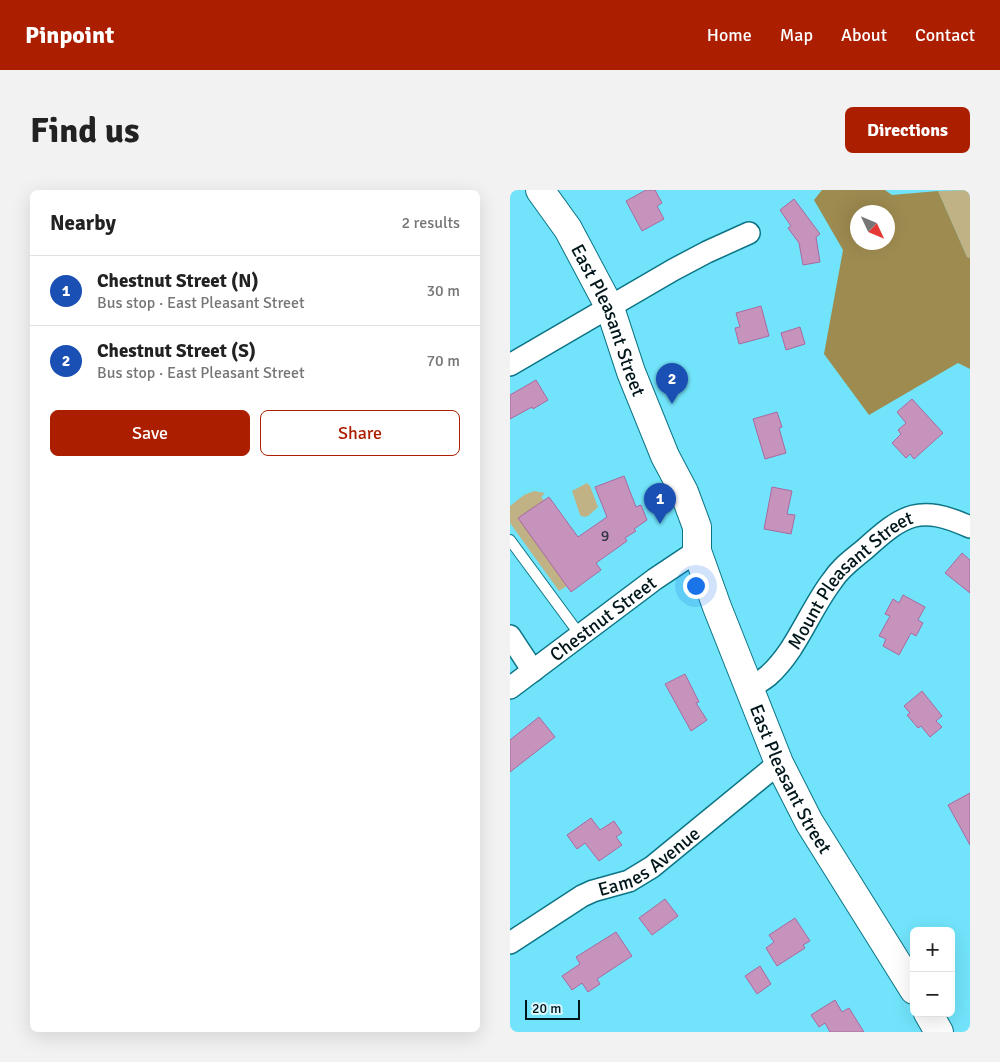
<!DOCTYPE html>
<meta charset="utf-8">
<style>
:root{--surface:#fff;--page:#f2f2f2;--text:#222;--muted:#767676;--line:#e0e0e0;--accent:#ac1e00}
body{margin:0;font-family:Signika,sans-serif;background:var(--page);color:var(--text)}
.controls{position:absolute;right:15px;bottom:15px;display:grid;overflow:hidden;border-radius:8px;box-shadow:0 5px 20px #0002}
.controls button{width:45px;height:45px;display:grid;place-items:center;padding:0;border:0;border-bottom:1px solid var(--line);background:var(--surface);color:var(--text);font:25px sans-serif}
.compass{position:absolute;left:340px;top:15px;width:45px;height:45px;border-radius:50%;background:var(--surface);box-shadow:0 5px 20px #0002;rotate:134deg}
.scale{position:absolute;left:15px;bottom:12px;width:55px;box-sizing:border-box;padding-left:5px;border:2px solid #00161b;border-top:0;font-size:14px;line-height:18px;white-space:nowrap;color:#00161b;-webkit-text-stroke:4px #daf8ff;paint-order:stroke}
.you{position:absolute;left:185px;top:395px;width:18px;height:18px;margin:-12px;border:4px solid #fff;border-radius:50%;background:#1a73e8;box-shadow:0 0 0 8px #1a73e833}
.badge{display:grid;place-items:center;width:32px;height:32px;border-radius:50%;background:var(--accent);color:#fff;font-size:16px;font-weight:700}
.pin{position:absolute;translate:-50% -41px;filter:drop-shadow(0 1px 2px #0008)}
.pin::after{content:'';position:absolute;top:26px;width:18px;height:15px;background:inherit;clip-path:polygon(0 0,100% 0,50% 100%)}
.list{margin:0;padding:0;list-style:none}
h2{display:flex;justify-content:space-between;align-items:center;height:65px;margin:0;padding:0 20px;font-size:21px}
h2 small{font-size:16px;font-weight:400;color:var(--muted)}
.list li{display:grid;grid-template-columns:32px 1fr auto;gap:15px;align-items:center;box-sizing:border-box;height:70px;padding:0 20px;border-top:1px solid var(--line)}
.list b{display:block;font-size:19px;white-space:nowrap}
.list p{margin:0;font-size:16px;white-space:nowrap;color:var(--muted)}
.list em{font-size:16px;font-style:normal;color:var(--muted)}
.actions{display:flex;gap:10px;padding:15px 20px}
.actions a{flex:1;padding:11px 0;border:1px solid var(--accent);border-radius:8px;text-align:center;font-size:18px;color:var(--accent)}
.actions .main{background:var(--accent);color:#fff}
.map{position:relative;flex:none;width:460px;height:842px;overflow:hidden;border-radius:8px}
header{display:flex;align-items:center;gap:30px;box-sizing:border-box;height:70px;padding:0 25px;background:var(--accent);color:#fff}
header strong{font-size:24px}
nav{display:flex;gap:28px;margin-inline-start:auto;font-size:18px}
.intro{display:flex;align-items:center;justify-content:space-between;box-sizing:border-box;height:120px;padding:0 30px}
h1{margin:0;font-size:35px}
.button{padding:12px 22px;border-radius:8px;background:var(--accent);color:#fff;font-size:18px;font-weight:700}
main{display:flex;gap:30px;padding:0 30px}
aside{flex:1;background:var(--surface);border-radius:8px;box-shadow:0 5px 20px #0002}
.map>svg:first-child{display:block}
</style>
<header>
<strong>Pinpoint</strong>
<nav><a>Home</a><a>Map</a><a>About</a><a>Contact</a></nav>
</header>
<div class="intro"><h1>Find us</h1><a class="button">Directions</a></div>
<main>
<aside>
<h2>Nearby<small>2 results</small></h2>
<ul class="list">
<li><span class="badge" style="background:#1a4fb4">1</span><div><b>Chestnut Street (N)</b><p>Bus stop · East Pleasant Street</p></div><em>30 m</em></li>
<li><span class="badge" style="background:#1a4fb4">2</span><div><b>Chestnut Street (S)</b><p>Bus stop · East Pleasant Street</p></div><em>70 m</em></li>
</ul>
<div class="actions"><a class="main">Save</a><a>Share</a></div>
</aside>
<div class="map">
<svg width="460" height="842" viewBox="0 0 460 842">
<rect width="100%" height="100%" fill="#71e4fb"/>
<path fill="#c0b285" d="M 460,0 L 460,68 L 457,67 L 428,1 Z
M 77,293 L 80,296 L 88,317 L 78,326 L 74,327 L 70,325 L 62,301 Z
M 24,301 L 35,303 L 31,307 L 34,310 L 9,328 L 57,396 L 49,401 L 0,333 L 0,316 L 14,305 Z"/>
<path fill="#9e8b50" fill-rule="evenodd" d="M 312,0 L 375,0 L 382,5 L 428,1 L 457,67 L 460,68 L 460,179 L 448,173 L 359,225 L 314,164 L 333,60 L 304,10 ZM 348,22 L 378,22 L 378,52 L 348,52 Z"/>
<path fill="#c593bc" stroke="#a9699f" d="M 136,0 L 145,0 L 152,13 L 147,16 L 154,29 L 132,41 L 116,11 Z
M 284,9 L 310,44 L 306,47 L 310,72 L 293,75 L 289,53 L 278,38 L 281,36 L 270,20 Z
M 251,116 L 259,146 L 229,154 L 225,138 L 230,137 L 226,123 Z
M 290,137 L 295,154 L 276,160 L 271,143 Z
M 26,190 L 38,210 L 23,219 L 22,217 L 0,229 L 0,205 Z
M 402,209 L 433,243 L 404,269 L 400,264 L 396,268 L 382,253 L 391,244 L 388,240 L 396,233 L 387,222 Z
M 267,222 L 272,237 L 269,238 L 276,263 L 255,269 L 243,229 Z
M 114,286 L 126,317 L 131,315 L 137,330 L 124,339 L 126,341 L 115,348 L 117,351 L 86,373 L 91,380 L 61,402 L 8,328 L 39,307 L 68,347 L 97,327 L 85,297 Z
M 262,297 L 282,301 L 277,324 L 285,325 L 281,344 L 254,339 Z
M 452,363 L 460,370 L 460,403 L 435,383 Z
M 393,405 L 415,417 L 408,430 L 413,433 L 406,446 L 401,443 L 389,465 L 373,456 L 376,449 L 369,446 L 380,426 L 375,424 L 383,409 L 389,413 Z
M 175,484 L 189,512 L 186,513 L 197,530 L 181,541 L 155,494 Z
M 412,501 L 432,526 L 426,531 L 432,537 L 420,547 L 411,536 L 408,538 L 397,525 L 400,523 L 394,516 Z
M 29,527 L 45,547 L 0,582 L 0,550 Z
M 460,603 L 460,655 L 438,615 Z
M 81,628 L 90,640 L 104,631 L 112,643 L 106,647 L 112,655 L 89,671 L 75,653 L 67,659 L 57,645 Z
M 155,709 L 168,726 L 142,745 L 129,728 Z
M 285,728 L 300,751 L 293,755 L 295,758 L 267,776 L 256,758 L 264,752 L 259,745 Z
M 106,742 L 122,766 L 87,789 L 90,794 L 78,802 L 72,793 L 62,800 L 52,786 L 70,774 L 66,767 Z
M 250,776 L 261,794 L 247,804 L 235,786 Z
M 325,810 L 332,822 L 339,818 L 354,842 L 320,842 L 315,833 L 309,837 L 301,825 Z"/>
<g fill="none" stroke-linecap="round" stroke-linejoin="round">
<defs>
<path id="lane" d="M 0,350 L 70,445"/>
<g id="street">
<path d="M 0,175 L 163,80 L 197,62 L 239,43"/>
<path d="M 0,446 L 23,481"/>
<path id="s1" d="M 0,498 L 145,389 L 187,361"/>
<path id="s2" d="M 239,499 C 245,494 252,491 258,486 C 287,460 299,421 322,391 C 330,378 343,369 355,359 C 394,324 409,314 460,337"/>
<path id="s3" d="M 0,753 L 72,706 L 83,701 L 119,691 L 142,677 L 269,573"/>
</g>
<g id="secondary">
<path id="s4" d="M 30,0 L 58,39 L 100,118 L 121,182 L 155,266 L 174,302 L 187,337 L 187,361 L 207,417 L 269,573 L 299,632 L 404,800"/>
<path d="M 418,823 L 429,842"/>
</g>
</defs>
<use href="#lane" stroke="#0c7485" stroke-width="12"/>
<use href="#street" stroke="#0c7485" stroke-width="24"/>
<use href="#secondary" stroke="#0c7485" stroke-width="30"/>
<use href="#lane" stroke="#fff" stroke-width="10"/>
<use href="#street" stroke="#fff" stroke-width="21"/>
<use href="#secondary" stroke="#fff" stroke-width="28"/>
</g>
<g text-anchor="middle" stroke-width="4" stroke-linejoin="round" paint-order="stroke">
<g font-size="16" fill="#313543">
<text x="95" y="351">9</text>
</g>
<g font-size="19" fill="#00161b" stroke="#daf8ff">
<text dy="7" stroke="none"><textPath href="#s4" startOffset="148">East Pleasant Street</textPath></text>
<text dy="7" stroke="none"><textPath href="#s2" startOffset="151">Mount Pleasant Street</textPath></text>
<text dy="7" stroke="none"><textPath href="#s1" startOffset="116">Chestnut Street</textPath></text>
<text dy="7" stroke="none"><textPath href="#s4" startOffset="644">East Pleasant Street</textPath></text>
<text dy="7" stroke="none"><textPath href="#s3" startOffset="162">Eames Avenue</textPath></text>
</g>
</g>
</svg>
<div class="controls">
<button>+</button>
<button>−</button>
</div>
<svg class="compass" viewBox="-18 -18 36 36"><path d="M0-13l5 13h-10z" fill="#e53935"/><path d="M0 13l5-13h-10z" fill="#767676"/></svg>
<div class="scale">20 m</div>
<div class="you"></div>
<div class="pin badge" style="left:150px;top:334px;background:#1a4fb4">1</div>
<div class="pin badge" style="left:162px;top:214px;background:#1a4fb4">2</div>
</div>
</main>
